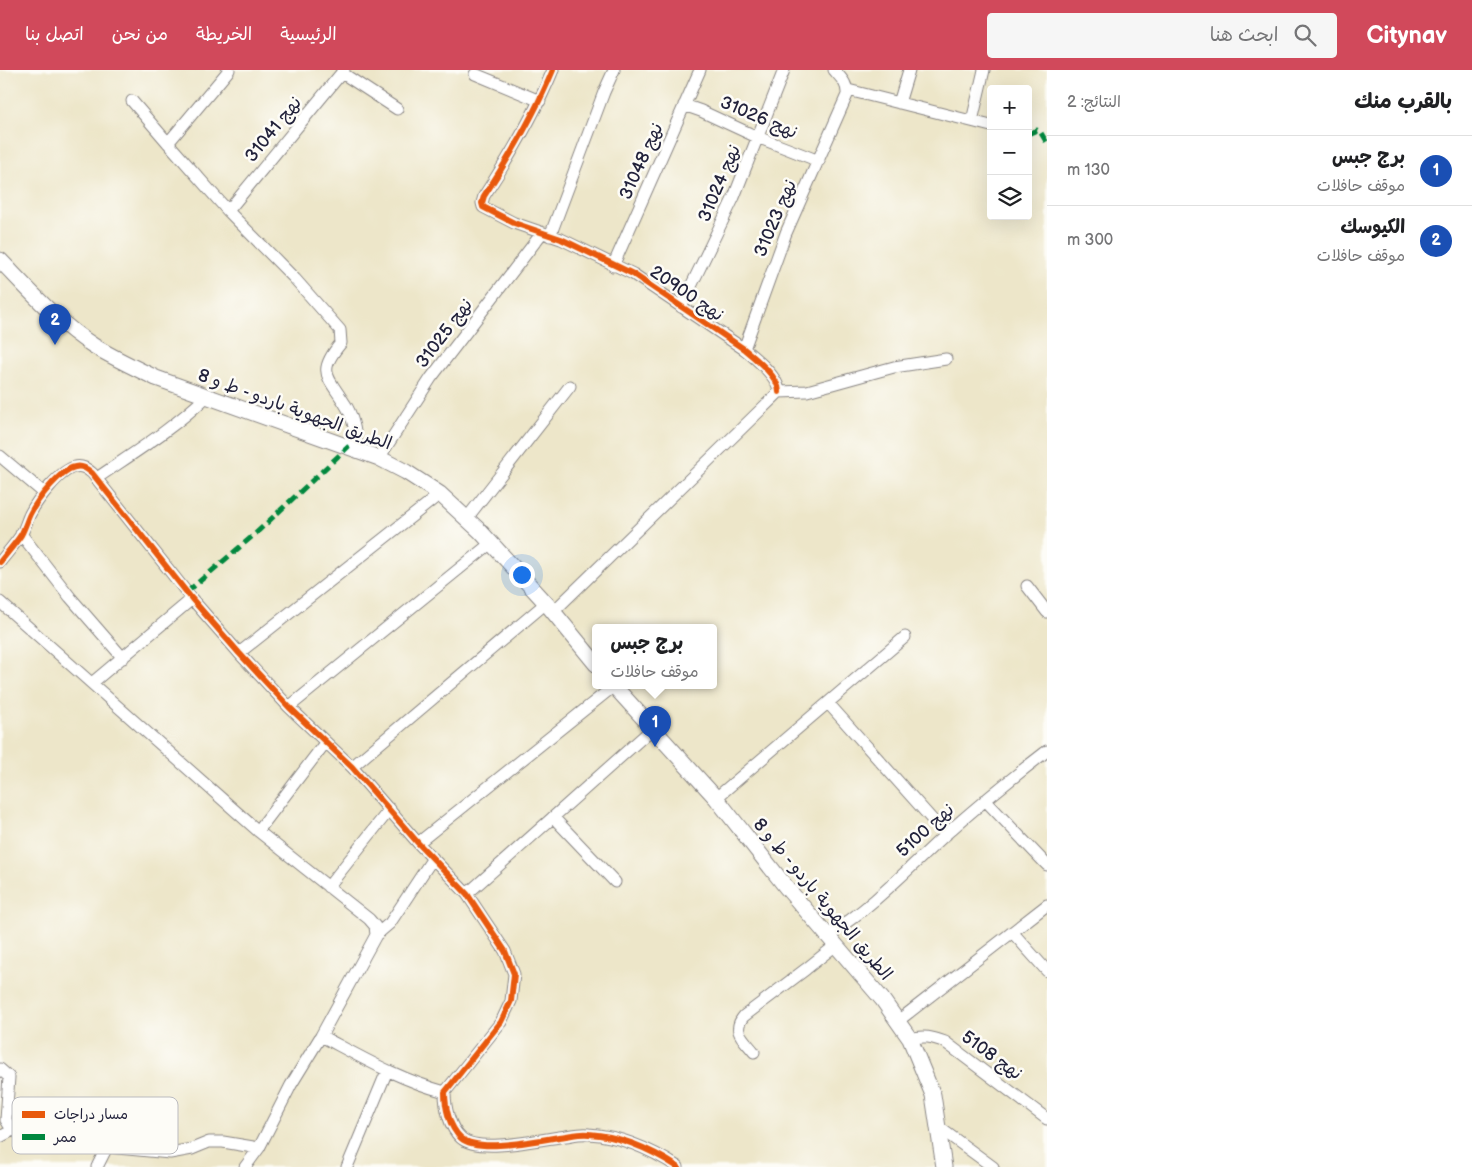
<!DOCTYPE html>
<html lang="ar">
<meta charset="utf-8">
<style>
:root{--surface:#fff;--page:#f6f6f6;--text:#202124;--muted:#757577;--line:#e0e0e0;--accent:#d1495b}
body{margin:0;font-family:"Balsamiq Sans","Playpen Sans Arabic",sans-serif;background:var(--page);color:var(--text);direction:rtl}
.controls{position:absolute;right:15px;top:15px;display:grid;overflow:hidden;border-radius:5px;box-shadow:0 5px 20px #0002}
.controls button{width:45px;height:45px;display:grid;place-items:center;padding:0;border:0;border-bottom:1px solid var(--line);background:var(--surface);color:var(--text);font:25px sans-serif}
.you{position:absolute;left:521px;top:504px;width:18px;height:18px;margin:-12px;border:4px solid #fff;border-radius:50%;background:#1a73e8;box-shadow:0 0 0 8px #1a73e833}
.badge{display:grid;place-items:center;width:32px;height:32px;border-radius:50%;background:var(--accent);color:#fff;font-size:16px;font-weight:700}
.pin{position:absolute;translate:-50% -41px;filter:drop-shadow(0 1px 2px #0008)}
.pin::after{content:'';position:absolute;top:26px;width:18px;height:15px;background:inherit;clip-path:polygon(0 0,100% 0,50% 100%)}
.popup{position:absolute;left:592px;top:554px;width:125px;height:65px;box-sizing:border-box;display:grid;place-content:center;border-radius:5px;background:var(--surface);filter:drop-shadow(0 1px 4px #0005);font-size:16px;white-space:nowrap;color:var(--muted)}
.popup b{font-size:19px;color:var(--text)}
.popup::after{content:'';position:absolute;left:50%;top:100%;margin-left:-10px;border:10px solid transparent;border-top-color:var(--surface)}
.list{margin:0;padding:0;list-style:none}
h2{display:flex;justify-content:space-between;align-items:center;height:65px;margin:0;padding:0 20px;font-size:21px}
h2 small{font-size:16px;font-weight:400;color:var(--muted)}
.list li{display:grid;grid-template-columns:32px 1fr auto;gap:15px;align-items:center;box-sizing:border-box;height:70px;padding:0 20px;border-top:1px solid var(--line)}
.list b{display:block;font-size:19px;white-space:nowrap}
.list p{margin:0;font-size:16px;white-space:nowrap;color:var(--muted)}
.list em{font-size:16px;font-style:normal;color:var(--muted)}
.icon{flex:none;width:28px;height:28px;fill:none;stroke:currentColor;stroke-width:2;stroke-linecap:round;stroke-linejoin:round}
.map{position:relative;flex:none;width:1047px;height:1097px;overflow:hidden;direction:ltr}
header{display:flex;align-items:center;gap:30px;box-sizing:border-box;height:70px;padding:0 25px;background:var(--accent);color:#fff}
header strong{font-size:24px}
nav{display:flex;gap:28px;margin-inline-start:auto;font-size:18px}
.search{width:350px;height:45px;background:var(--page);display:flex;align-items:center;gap:12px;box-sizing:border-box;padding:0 18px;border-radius:5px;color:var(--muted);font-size:19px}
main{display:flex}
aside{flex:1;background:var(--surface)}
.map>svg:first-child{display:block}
</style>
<header>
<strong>Citynav</strong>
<div class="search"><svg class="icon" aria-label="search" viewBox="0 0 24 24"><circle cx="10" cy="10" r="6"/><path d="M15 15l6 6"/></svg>ابحث هنا</div>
<nav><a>الرئيسية</a><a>الخريطة</a><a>من نحن</a><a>اتصل بنا</a></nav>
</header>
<main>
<aside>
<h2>بالقرب منك<small>النتائج: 2</small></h2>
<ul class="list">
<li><span class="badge" style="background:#1a4fb4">1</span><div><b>برج جبس</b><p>موقف حافلات</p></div><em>130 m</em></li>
<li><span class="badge" style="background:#1a4fb4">2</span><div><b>الكيوسك</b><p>موقف حافلات</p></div><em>300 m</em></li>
</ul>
</aside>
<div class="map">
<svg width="1047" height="1097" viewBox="0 0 1047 1097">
<rect width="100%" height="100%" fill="#fdfcf7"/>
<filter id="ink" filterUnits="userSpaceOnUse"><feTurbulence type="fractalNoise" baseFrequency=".02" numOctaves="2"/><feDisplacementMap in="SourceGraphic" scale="10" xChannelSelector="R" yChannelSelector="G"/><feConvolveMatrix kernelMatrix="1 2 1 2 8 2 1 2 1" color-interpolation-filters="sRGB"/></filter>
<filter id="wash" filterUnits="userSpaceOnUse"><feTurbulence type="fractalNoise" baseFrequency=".0096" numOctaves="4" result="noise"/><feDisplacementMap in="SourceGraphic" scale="20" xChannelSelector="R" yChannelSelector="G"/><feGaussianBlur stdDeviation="1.12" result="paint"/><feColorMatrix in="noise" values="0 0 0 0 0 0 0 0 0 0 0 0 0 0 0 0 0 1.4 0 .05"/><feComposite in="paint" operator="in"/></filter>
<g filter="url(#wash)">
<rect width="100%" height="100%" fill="#ede6c9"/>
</g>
<g filter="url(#ink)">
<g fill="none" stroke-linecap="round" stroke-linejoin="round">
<defs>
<path id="street" d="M 553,0 C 534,46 511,85 484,126 L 482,133 L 483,137 L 514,153 L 561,169 L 633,204 L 744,279 C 755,288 779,307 779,322
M 342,3 L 397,39
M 475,4 L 540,31
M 848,20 L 991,56
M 132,31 L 168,73 L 228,141 L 295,209 L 340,260 L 341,273 C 316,303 328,306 345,334 C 354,347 356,364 357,379
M 899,33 L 909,0
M 684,35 L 701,41 L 757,67 L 819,91
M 972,51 L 984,0
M 168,73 L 229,0
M 228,141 L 344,0
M 550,166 L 604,22 L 614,0
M 613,196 L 700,0
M 681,237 L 734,127 L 784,0
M 744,279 L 786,163 L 847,25 C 848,14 841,8 834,0
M 779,322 L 807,321 L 894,297 L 946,289
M 0,386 L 44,423
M 379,388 L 431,308 L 542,163
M 97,408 C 135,382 174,358 207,326
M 467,448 L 570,316
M 21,464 L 70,527 L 123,588
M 0,492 C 7,483 15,474 21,465 C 25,458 27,450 30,444 C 37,430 60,400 75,397 C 82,395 87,399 92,403 L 192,529 L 239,583 L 289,637 L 352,697 L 418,773 L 467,824 L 505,881 L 514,904 L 511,931 L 501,952 L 445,1022 C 445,1037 449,1057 461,1068 C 479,1084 542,1069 566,1066 C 573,1065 581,1063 589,1064 C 620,1066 652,1080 678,1097
M 1027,516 L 1047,542
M 0,532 L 258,761 L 369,849 L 375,856 L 376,865 L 321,966 C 361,987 400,1010 445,1022
M 553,542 L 779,322
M 239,583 L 440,424
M 92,613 L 192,529
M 828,633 L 946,765
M 289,637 L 491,473
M 352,697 L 546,533
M 716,728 L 905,567
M 985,730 L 1047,795
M 553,747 L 615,812
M 258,761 L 325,673
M 418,773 L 614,616
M 328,817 L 390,739
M 467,824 L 653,658
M 1013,863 L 1047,901
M 376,865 L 390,853 L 433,788
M 828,865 C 871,838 906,801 944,766 C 977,736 1012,708 1047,681
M 898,951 L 1047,835
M 910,969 C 924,965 932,967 945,972 L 1047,1049
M 754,982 C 744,969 731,961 744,946 L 806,899 L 836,875
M 0,999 L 9,1007 L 6,1050 L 9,1055 L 19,1063 L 107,1077 L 170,1083 L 192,1079 L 209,1072 L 223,1072 L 259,1078
M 937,1056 L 993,1097
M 0,1067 L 13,1060
M 97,1097 L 107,1077
M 245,1097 L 259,1078 L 291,1015 L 321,966
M 347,1097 L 387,1001"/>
<path id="secondary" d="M 0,190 C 29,220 59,254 94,276 C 114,288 135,298 156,308 L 379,388 L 406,402 L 440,424 L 480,461 L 546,533 L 596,594
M 614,616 L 716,728 L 786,817 L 882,929 L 910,969 L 933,1025 L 944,1097"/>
</defs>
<use href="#street" stroke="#888482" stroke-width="13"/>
<use href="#secondary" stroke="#888482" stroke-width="17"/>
<use href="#street" stroke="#fff" stroke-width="11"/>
<use href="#secondary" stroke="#fff" stroke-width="15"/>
<path stroke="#00873e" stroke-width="5" stroke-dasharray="10 5" stroke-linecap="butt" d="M 1028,64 L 1037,60 L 1041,63 L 1047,73
M 187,522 L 255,464 L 349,376"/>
<defs>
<path id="cycleway" d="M 553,0 C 534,46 511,85 484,126 L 482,133 L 483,137 L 514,153 L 561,169 L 633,204 L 744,279 C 755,288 779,307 779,322
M 0,492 C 7,483 15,474 21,465 C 25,458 27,450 30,444 C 37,430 60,400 75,397 C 82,395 87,399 92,403 L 192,529 L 239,583 L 289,637 L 352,697 L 418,773 L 467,824 L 505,881 L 514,904 L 511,931 L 501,952 L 445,1022 C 445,1037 449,1057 461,1068 C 479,1084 542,1069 566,1066 C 573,1065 581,1063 589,1064 C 620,1066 652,1080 678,1097"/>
</defs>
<use href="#cycleway" stroke="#fdfcf7" stroke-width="9"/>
<use href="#cycleway" stroke="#e8590c" stroke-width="6"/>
</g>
</g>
<g text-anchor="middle" stroke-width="5" stroke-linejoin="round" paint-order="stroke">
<g font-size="18" fill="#22223b" stroke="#fdfcf7">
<text transform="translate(759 47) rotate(23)" y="6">نهج 31026</text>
<text transform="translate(273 59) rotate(-51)" y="6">نهج 31041</text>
<text transform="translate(641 91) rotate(-66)" y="6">نهج 31048</text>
<text transform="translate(719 113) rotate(-67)" y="6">نهج 31024</text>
<text transform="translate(775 148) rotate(-67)" y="6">نهج 31023</text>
<text transform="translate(687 223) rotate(34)" y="6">نهج 20900</text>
<text transform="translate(444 263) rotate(-53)" y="6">نهج 31025</text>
<text transform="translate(295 339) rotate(20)" y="6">الطريق الجهوية باردو - ط و 8</text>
<text transform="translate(925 760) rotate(-42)" y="6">نهج 5100</text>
<text transform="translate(823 829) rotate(50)" y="6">الطريق الجهوية باردو - ط و 8</text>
<text transform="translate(992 985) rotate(36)" y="6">نهج 5108</text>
</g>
</g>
<rect x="12" y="1027" width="166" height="57" rx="8" fill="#fdfcf7" stroke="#bbbbbf" stroke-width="1"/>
<rect x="22" y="1041" width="23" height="7" fill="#e8590c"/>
<rect x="22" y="1064" width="23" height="6" fill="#00873e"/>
<g font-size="14" fill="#22223b">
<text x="54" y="1049">مسار دراجات</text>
<text x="54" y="1072">ممر</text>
</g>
</svg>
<div class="controls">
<button>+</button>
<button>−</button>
<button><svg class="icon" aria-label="layers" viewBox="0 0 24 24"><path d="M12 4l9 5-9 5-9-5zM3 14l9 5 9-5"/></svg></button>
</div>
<div class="you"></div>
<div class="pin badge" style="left:655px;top:677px;background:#1a4fb4">1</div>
<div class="popup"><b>برج جبس</b>موقف حافلات</div>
<div class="pin badge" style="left:55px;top:275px;background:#1a4fb4">2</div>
</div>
</main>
